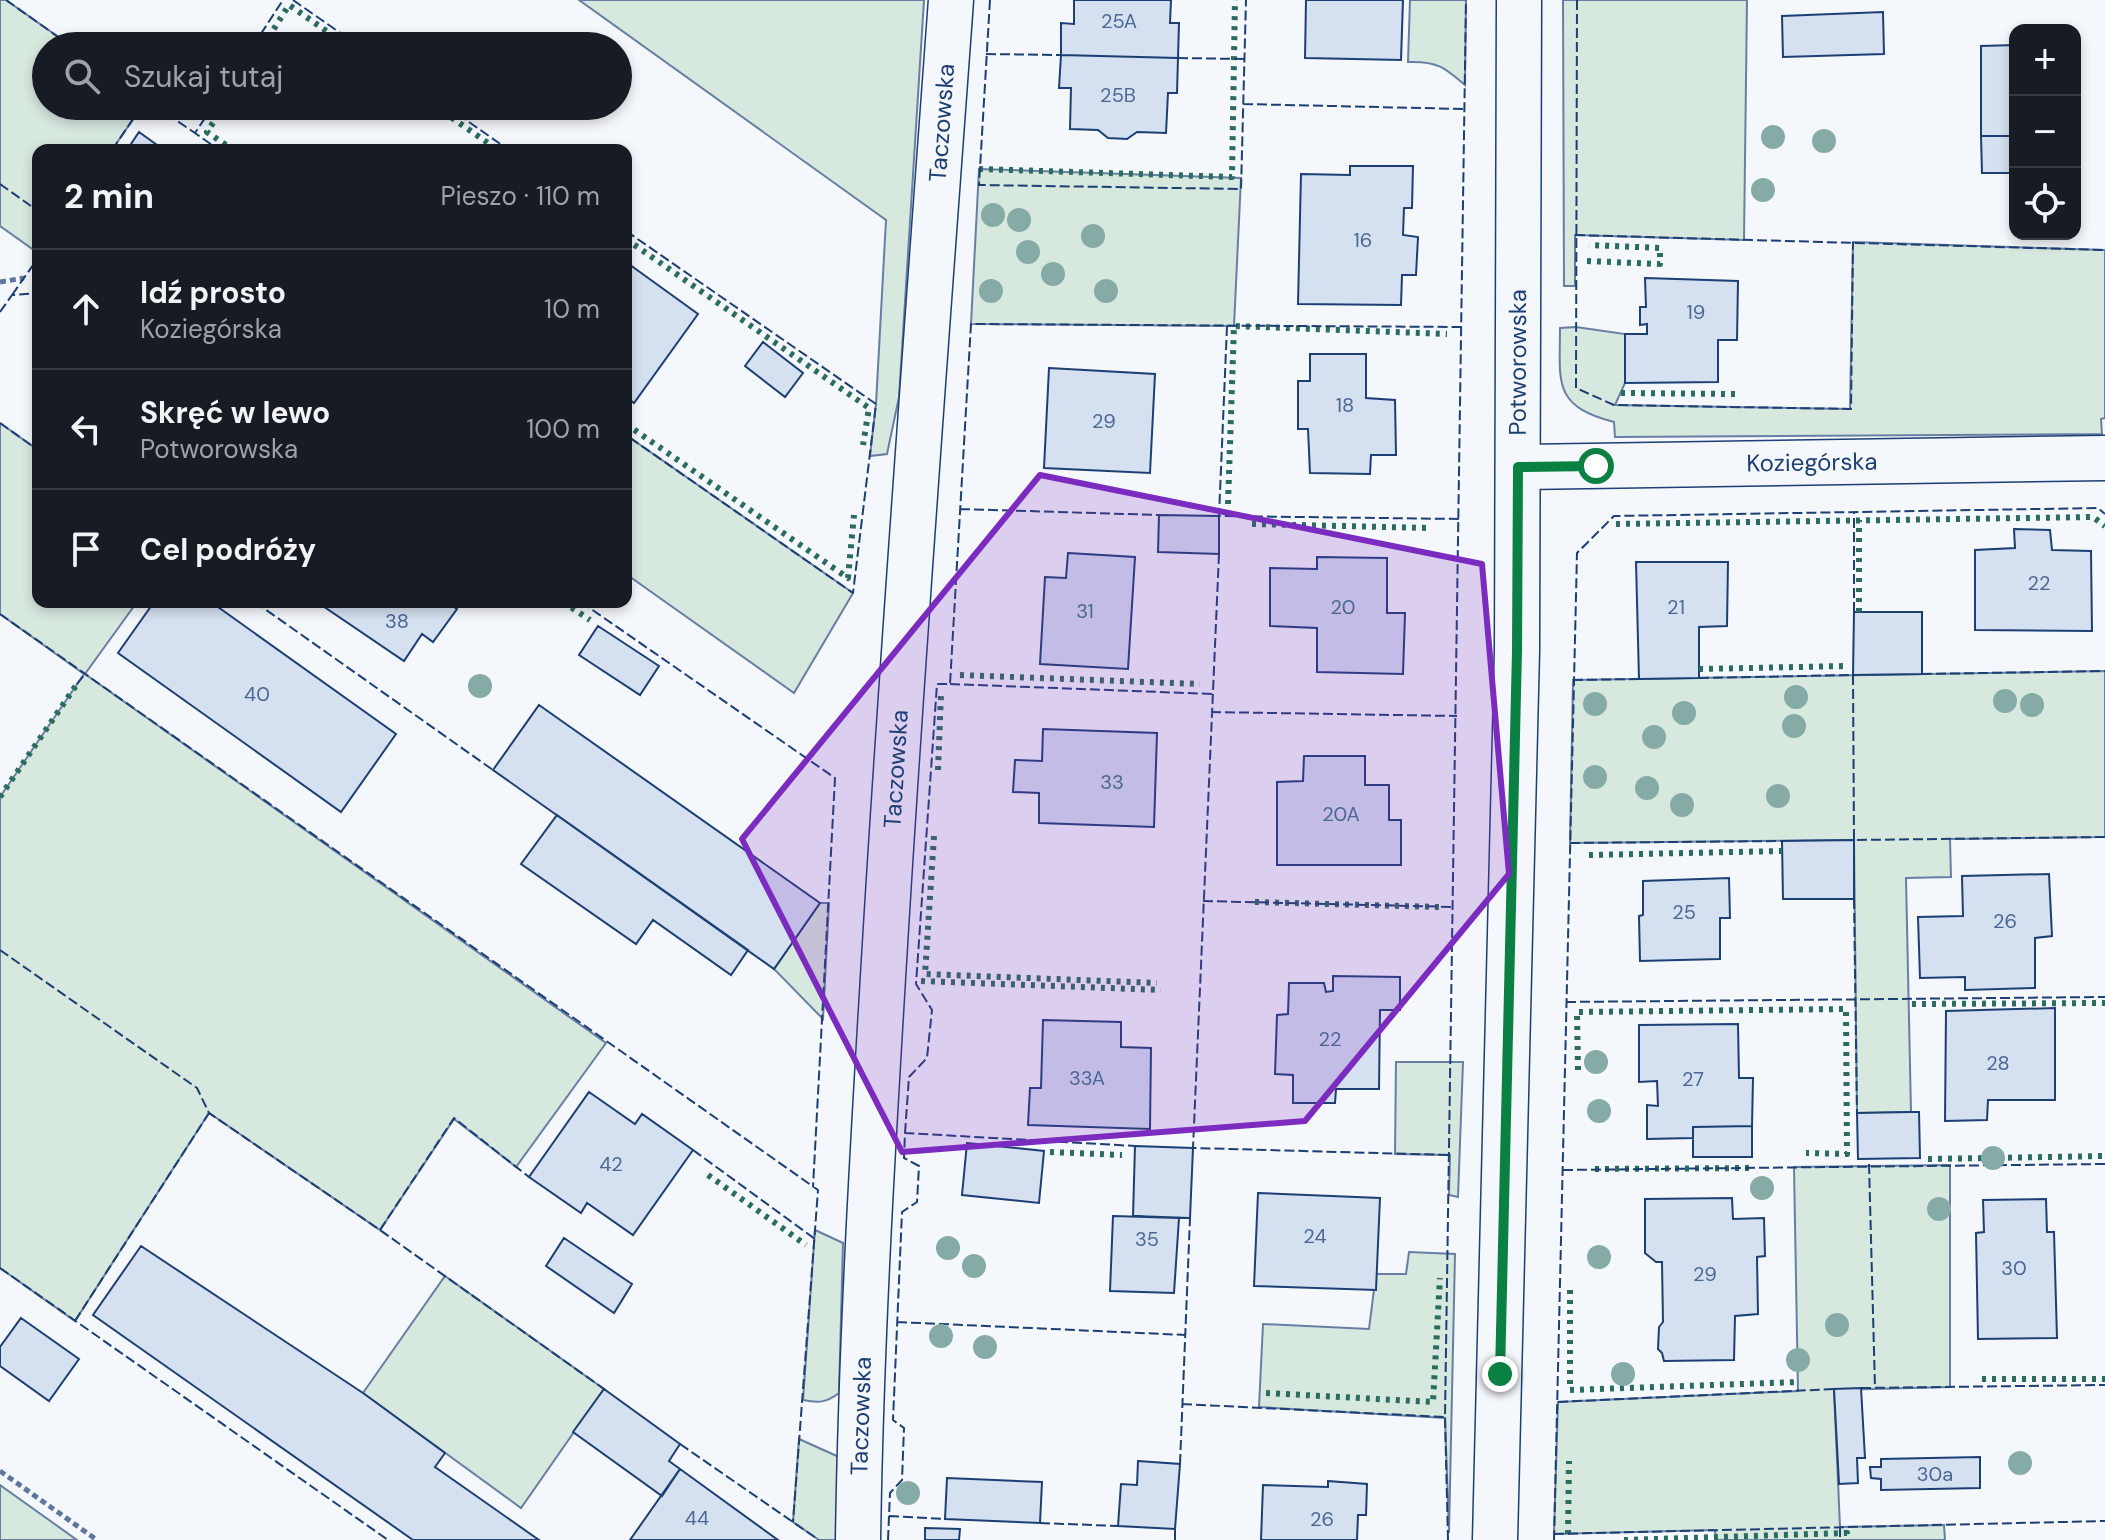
<!DOCTYPE html>
<html lang="pl">
<meta charset="utf-8">
<style>
:root{--surface:#171b24;--page:#20242c;--text:#f1f3f6;--muted:#9ea1a6;--line:#363941}
body{margin:0;font-family:"DM Sans",sans-serif;background:var(--page);color:var(--text)}
.controls{position:absolute;right:24px;top:24px;display:grid;overflow:hidden;border-radius:16px;box-shadow:0 4px 12px #0003}
.controls button{width:72px;height:72px;display:grid;place-items:center;padding:0;border:0;border-bottom:2px solid var(--line);background:var(--surface);color:var(--text);font:40px sans-serif}
.stop{position:absolute;width:24px;height:24px;margin:-18px;border:6px solid #0b8043;border-radius:50%;background:#fff}
.stop.end{background:#0b8043;border-color:#fff;box-shadow:0 2px 8px #0008}
.list{margin:0;padding:0;list-style:none}
h2{display:flex;justify-content:space-between;align-items:center;height:104px;margin:0;padding:0 32px;font-size:34px}
h2 small{font-size:26px;font-weight:400;color:var(--muted)}
.list li{display:grid;grid-template-columns:52px 1fr auto;gap:24px;align-items:center;box-sizing:border-box;height:120px;padding:0 32px;border-top:2px solid var(--line)}
.list b{display:block;font-size:30px;white-space:nowrap}
.list p{margin:0;font-size:26px;white-space:nowrap;color:var(--muted)}
.list em{font-size:26px;font-style:normal;color:var(--muted)}
.icon{flex:none;width:44px;height:44px;fill:none;stroke:currentColor;stroke-width:2;stroke-linecap:round;stroke-linejoin:round}
.map{position:relative;flex:none;width:2105px;height:1540px;overflow:hidden}
.search{position:absolute;background:var(--surface);box-shadow:0 4px 12px #0003;left:32px;top:32px;width:600px;height:88px;display:flex;align-items:center;gap:20px;box-sizing:border-box;padding:0 28px;border-radius:44px;color:var(--muted);font-size:30px}
.panel{position:absolute;background:var(--surface);box-shadow:0 4px 12px #0003;left:32px;top:144px;width:600px;height:464px;border-radius:16px}
.map>svg:first-child{display:block}
</style>
<div class="map">
<svg width="2105" height="1540" viewBox="0 0 2105 1540">
<rect width="100%" height="100%" fill="#f4f7fb"/>
<path fill="#d7e8df" stroke="#687fa3" stroke-width="2" d="M 0,0 L 6,0 L 71,46 L 46,46 L 46,106 L 142,106 L 112,150 L 38,150 L 38,253 L 0,226 Z
M 579,0 L 924,0 L 899,397 L 887,454 L 870,456 L 876,404 L 886,220 Z
M 1410,0 L 1466,0 L 1465,85 C 1444,67 1437,61 1408,62 Z
M 1563,0 L 1747,0 L 1744,240 L 1575,235 L 1575,286 L 1564,286 Z
M 979,169 L 1241,178 L 1234,326 L 971,324 Z
M 1853,242 L 2105,250 L 2105,418 L 2101,419 L 2102,434 L 1615,437 L 1614,422 C 1552,406 1560,382 1560,328 L 1576,327 L 1625,334 L 1625,383 L 1615,405 L 1850,409 Z
M 0,423 L 38,450 L 38,602 L 137,602 L 85,674 L 606,1043 L 516,1167 L 454,1119 L 380,1230 L 209,1113 L 75,1321 L 0,1268 L 0,797 L 84,674 L 0,614 Z
M 626,435 L 853,593 L 794,693 L 626,574 Z
M 2105,671 L 2105,837 L 1950,839 L 1951,877 L 1906,878 L 1911,1112 L 1857,1113 L 1854,840 L 1570,843 L 1573,680 Z
M 820,903 L 829,903 L 823,1019 L 774,969 Z
M 1396,1062 L 1463,1062 L 1458,1197 L 1449,1195 L 1450,1155 L 1395,1154 Z
M 1950,1165 L 1950,1387 L 1834,1390 L 1840,1527 L 1944,1525 L 1945,1540 L 1716,1540 L 1715,1530 L 1554,1534 L 1558,1402 L 1798,1391 L 1794,1167 Z
M 815,1230 L 843,1243 L 839,1393 C 826,1403 818,1403 803,1400 Z
M 1409,1252 L 1455,1254 L 1449,1533 L 1445,1418 L 1259,1407 L 1263,1324 L 1369,1329 L 1376,1274 L 1406,1274 Z
M 445,1276 L 604,1389 L 521,1508 L 363,1393 Z
M 799,1439 L 839,1457 L 838,1540 L 819,1540 L 793,1522 Z
M 0,1485 L 77,1540 L 0,1540 Z"/>
<path fill="#d5e0f0" stroke="#1d3f73" stroke-width="2" d="M 1074,0 L 1171,0 L 1170,23 L 1179,23 L 1178,58 L 1061,55 L 1061,23 L 1074,24 Z
M 1306,0 L 1403,0 L 1401,60 L 1305,58 Z
M 1883,12 L 1884,54 L 1783,57 L 1782,16 Z
M 2015,45 L 2015,136 L 1981,136 L 1981,46 Z
M 1061,55 L 1178,58 L 1177,93 L 1168,93 L 1166,133 L 1137,132 L 1127,139 L 1108,138 L 1098,130 L 1070,129 L 1071,88 L 1059,88 Z
M 139,132 L 164,150 L 127,150 Z
M 1981,136 L 2015,136 L 2015,173 L 1982,173 Z
M 1350,166 L 1413,166 L 1412,208 L 1404,208 L 1403,235 L 1418,237 L 1416,275 L 1402,275 L 1401,305 L 1298,304 L 1301,174 L 1350,175 Z
M 626,262 L 698,314 L 634,403 L 626,397 Z
M 1645,278 L 1738,281 L 1737,340 L 1718,340 L 1718,382 L 1625,383 L 1625,334 L 1647,334 L 1647,324 L 1640,325 L 1640,307 L 1646,307 Z
M 763,342 L 803,373 L 785,397 L 745,366 Z
M 1310,354 L 1366,354 L 1366,398 L 1395,400 L 1396,455 L 1371,455 L 1370,474 L 1310,473 L 1308,429 L 1298,429 L 1298,381 L 1310,381 Z
M 1049,368 L 1155,374 L 1150,473 L 1044,468 Z
M 1159,515 L 1219,516 L 1219,554 L 1158,552 Z
M 2014,529 L 2050,530 L 2052,550 L 2091,551 L 2092,631 L 1975,630 L 1975,550 L 2015,548 Z
M 1068,553 L 1135,557 L 1128,669 L 1040,664 L 1045,577 L 1066,578 Z
M 1317,557 L 1387,558 L 1387,613 L 1405,613 L 1403,674 L 1317,672 L 1317,628 L 1270,626 L 1270,568 L 1317,569 Z
M 1636,562 L 1728,562 L 1727,626 L 1699,627 L 1699,678 L 1639,679 Z
M 154,602 L 211,602 L 396,734 L 341,812 L 118,653 Z
M 317,602 L 446,602 L 457,609 L 433,642 L 422,634 L 404,661 Z
M 1854,612 L 1922,612 L 1922,674 L 1853,675 Z
M 598,626 L 659,666 L 640,695 L 579,655 Z
M 539,705 L 820,903 L 774,969 L 493,770 Z
M 1043,729 L 1157,733 L 1154,827 L 1039,823 L 1039,793 L 1013,792 L 1015,760 L 1042,761 Z
M 1304,756 L 1365,756 L 1365,785 L 1389,785 L 1389,820 L 1401,820 L 1401,865 L 1277,865 L 1277,782 L 1303,781 Z
M 557,815 L 748,950 L 731,975 L 653,920 L 636,944 L 521,864 Z
M 1854,840 L 1854,899 L 1783,899 L 1782,841 Z
M 2049,874 L 2052,936 L 2035,938 L 2035,988 L 1965,990 L 1965,977 L 1920,978 L 1918,917 L 1963,916 L 1962,876 Z
M 1729,878 L 1730,918 L 1720,918 L 1720,959 L 1640,961 L 1639,916 L 1643,915 L 1643,881 Z
M 1333,976 L 1400,977 L 1400,1010 L 1380,1010 L 1379,1089 L 1336,1089 L 1335,1103 L 1293,1103 L 1293,1075 L 1275,1074 L 1277,1015 L 1288,1014 L 1289,983 L 1324,983 L 1326,992 L 1333,991 Z
M 2055,1008 L 2055,1100 L 1988,1100 L 1987,1120 L 1945,1121 L 1946,1011 Z
M 1043,1020 L 1121,1022 L 1121,1047 L 1151,1048 L 1150,1129 L 1028,1125 L 1030,1088 L 1041,1088 Z
M 1738,1024 L 1739,1078 L 1753,1078 L 1752,1126 L 1693,1127 L 1693,1138 L 1647,1139 L 1647,1105 L 1658,1106 L 1657,1081 L 1639,1082 L 1639,1025 Z
M 589,1092 L 635,1124 L 642,1114 L 693,1150 L 633,1235 L 587,1203 L 581,1213 L 529,1177 Z
M 1911,1112 L 1919,1112 L 1920,1158 L 1858,1159 L 1857,1113 Z
M 1752,1126 L 1752,1157 L 1693,1157 L 1693,1127 Z
M 967,1143 L 1044,1151 L 1039,1203 L 962,1195 Z
M 1135,1146 L 1193,1148 L 1190,1218 L 1133,1216 Z
M 1258,1193 L 1380,1198 L 1376,1290 L 1254,1286 Z
M 1732,1198 L 1733,1219 L 1764,1218 L 1765,1256 L 1757,1257 L 1758,1314 L 1735,1316 L 1734,1360 L 1664,1361 L 1662,1353 L 1658,1349 L 1659,1327 L 1663,1322 L 1662,1262 L 1656,1262 L 1645,1253 L 1645,1199 Z
M 2046,1199 L 2047,1232 L 2054,1232 L 2057,1338 L 1978,1339 L 1976,1233 L 1984,1232 L 1983,1200 Z
M 1113,1216 L 1179,1218 L 1174,1293 L 1110,1291 Z
M 564,1238 L 632,1284 L 614,1313 L 546,1266 Z
M 141,1246 L 363,1393 L 445,1453 L 435,1467 L 539,1540 L 413,1540 L 93,1315 Z
M 21,1318 L 79,1359 L 49,1401 L 0,1366 L 0,1347 Z
M 1861,1388 L 1865,1458 L 1857,1458 L 1858,1483 L 1839,1484 L 1834,1389 Z
M 604,1389 L 680,1444 L 669,1461 L 680,1469 L 662,1496 L 573,1432 Z
M 1980,1457 L 1980,1488 L 1881,1490 L 1881,1479 L 1871,1478 L 1870,1467 L 1881,1467 L 1881,1459 Z
M 1138,1461 L 1180,1464 L 1175,1529 L 1118,1526 L 1121,1484 L 1137,1485 Z
M 680,1469 L 778,1540 L 630,1540 Z
M 947,1478 L 1042,1482 L 1040,1523 L 945,1519 Z
M 1328,1481 L 1367,1484 L 1366,1515 L 1358,1515 L 1357,1540 L 1261,1540 L 1263,1485 L 1328,1487 Z
M 925,1528 L 960,1529 L 959,1540 L 925,1540 Z"/>
<g fill="none" stroke-linecap="round" stroke-linejoin="round">
<defs>
<g id="minor">
<path id="s1" d="M 1518,467 L 2105,458"/>
<path id="s2" d="M 858,1540 C 861,1341 873,1142 885,944 C 904,629 928,315 951,0"/>
<path id="s3" d="M 1495,1540 L 1517,651 L 1519,0"/>
</g>
</defs>
<use href="#minor" stroke="#1d3f73" stroke-width="47"/>
<path stroke="#5e769c" stroke-width="5" stroke-dasharray="6 4" stroke-linecap="butt" d="M 0,282 L 24,278
M 0,1471 L 97,1540"/>
<use href="#minor" stroke="#f4f7fb" stroke-width="44"/>
<path stroke="#2c6c60" stroke-width="6" stroke-dasharray="4 6" stroke-linecap="butt" d="M 263,46 L 289,5 L 348,46
M 224,106 L 207,132 L 233,150
M 435,106 L 498,150
M 979,169 L 1232,177 L 1235,0
M 626,239 L 869,408 L 863,445
M 1587,261 L 1660,264 L 1660,248 L 1589,245
M 1621,393 L 1735,394
M 626,424 L 848,578 L 854,515
M 1228,504 L 1234,326 L 1447,334
M 1252,524 L 1431,528
M 1616,524 L 2093,517 L 2105,526
M 563,602 L 590,620
M 1859,612 L 1859,520
M 1699,669 L 1846,666
M 960,675 L 1200,684
M 938,770 L 941,694
M 0,797 L 77,684
M 934,836 L 925,974 L 1157,983
M 1589,855 L 1782,851
M 1255,902 L 1439,907
M 921,981 L 1161,990
M 1912,1004 L 2105,1003
M 1578,1070 L 1577,1012 L 1846,1009 L 1847,1154 L 1806,1153
M 1050,1152 L 1122,1155
M 1928,1159 L 2105,1156
M 1595,1169 L 1752,1168
M 708,1175 L 806,1245
M 1570,1290 L 1570,1390 L 1798,1382
M 1982,1379 L 2105,1379
M 1266,1393 L 1433,1402 L 1440,1278
M 1568,1534 L 1569,1461
M 1624,1540 L 1847,1533 L 1847,1540"/>
<path stroke="#1d3f73" stroke-width="2" stroke-dasharray="10 4" stroke-linecap="butt" d="M 6,0 L 71,46
M 293,0 L 359,46
M 990,0 L 979,185 L 1241,189 L 1246,0
M 1577,0 L 1576,388 L 1614,405 L 1851,409 L 1853,242
M 253,46 L 283,0
M 986,54 L 1061,55
M 1178,58 L 1245,59
M 1243,104 L 1465,109
M 155,106 L 195,133
M 213,106 L 195,133 L 219,150
M 446,106 L 509,150
M 112,150 L 142,106
M 0,184 L 38,211
M 626,231 L 876,404 L 853,593 L 626,435
M 1575,235 L 2105,250
M 12,295 L 38,258
M 0,312 L 12,295 L 38,293
M 1227,326 L 1219,516 L 1460,519
M 0,423 L 38,450
M 960,509 L 1159,515
M 1219,554 L 1193,1148 L 1450,1155
M 255,602 L 493,770
M 581,602 L 835,778 L 813,1187
M 1854,612 L 1854,512
M 0,614 L 818,1190 L 793,1522
M 1922,674 L 2105,671
M 1699,678 L 1853,675 L 1854,840 L 2105,837
M 1573,680 L 1639,679
M 77,684 L 85,674
M 950,684 L 1212,694
M 1211,712 L 1457,716
M 1570,843 L 1782,841
M 1854,899 L 1857,1113
M 1203,901 L 1454,907
M 0,950 L 197,1088 L 209,1113 L 380,1230 L 604,1389
M 1566,1002 L 2105,997
M 905,1133 L 909,1077 L 927,1058 L 932,1010 L 916,984 L 937,684 L 950,684 L 971,324 L 1462,327
M 693,1150 L 815,1239
M 1869,1164 L 1875,1388
M 1563,1170 L 2105,1164
M 380,1230 L 454,1118 L 529,1177
M 0,1268 L 388,1540
M 75,1321 L 209,1113
M 897,1322 L 1186,1335
M 1861,1388 L 2105,1385
M 1558,1402 L 1834,1389
M 1182,1404 L 1445,1417
M 680,1444 L 819,1540
M 1180,1464 L 1190,1218
M 889,1516 L 945,1519
M 1040,1523 L 1118,1526
M 1840,1527 L 1840,1540
M 1554,1534 L 2105,1521
M 888,1540 L 890,1493 L 902,1480 L 904,1428 L 893,1420 L 902,1212 L 917,1202 L 919,1166 L 904,1158 L 905,1133 L 1135,1146
M 1175,1540 L 1175,1529
M 1448,1540 L 1445,1417 L 1466,0
M 1554,1540 L 1577,553 L 1614,516 L 2098,508 L 2105,514"/>
</g>
<g fill="#86aba6">
<circle cx="1773" cy="137" r="12"/>
<circle cx="1824" cy="141" r="12"/>
<circle cx="1763" cy="190" r="12"/>
<circle cx="993" cy="215" r="12"/>
<circle cx="1019" cy="220" r="12"/>
<circle cx="1093" cy="236" r="12"/>
<circle cx="1028" cy="252" r="12"/>
<circle cx="1053" cy="274" r="12"/>
<circle cx="991" cy="291" r="12"/>
<circle cx="1106" cy="291" r="12"/>
<circle cx="480" cy="686" r="12"/>
<circle cx="1796" cy="697" r="12"/>
<circle cx="2005" cy="701" r="12"/>
<circle cx="1595" cy="704" r="12"/>
<circle cx="2032" cy="705" r="12"/>
<circle cx="1684" cy="713" r="12"/>
<circle cx="1794" cy="726" r="12"/>
<circle cx="1654" cy="737" r="12"/>
<circle cx="1595" cy="777" r="12"/>
<circle cx="1647" cy="788" r="12"/>
<circle cx="1778" cy="796" r="12"/>
<circle cx="1682" cy="805" r="12"/>
<circle cx="1596" cy="1062" r="12"/>
<circle cx="1599" cy="1111" r="12"/>
<circle cx="1993" cy="1158" r="12"/>
<circle cx="1762" cy="1188" r="12"/>
<circle cx="1939" cy="1209" r="12"/>
<circle cx="948" cy="1248" r="12"/>
<circle cx="1599" cy="1257" r="12"/>
<circle cx="974" cy="1266" r="12"/>
<circle cx="1837" cy="1325" r="12"/>
<circle cx="941" cy="1336" r="12"/>
<circle cx="985" cy="1347" r="12"/>
<circle cx="1798" cy="1360" r="12"/>
<circle cx="1623" cy="1374" r="12"/>
<circle cx="2020" cy="1463" r="12"/>
<circle cx="908" cy="1493" r="12"/>
</g>
<g fill="none" stroke-linecap="round" stroke-linejoin="round">
<path stroke="#0b8043" stroke-width="10" d="M 1500,1374 L 1517,651 L 1518,467 L 1596,466"/>
</g>
<path fill="#7b2cbf" fill-opacity="0.2" stroke="#7b2cbf" stroke-width="6" stroke-linejoin="round" d="M 1040,475 L 1482,564 L 1509,874 L 1305,1121 L 902,1152 L 742,839 Z"/>
<g text-anchor="middle" stroke-width="6" stroke-linejoin="round" paint-order="stroke">
<g font-size="20" fill="#4b6792">
<text x="1119" y="28">25A</text>
<text x="1118" y="102">25B</text>
<text x="1363" y="247">16</text>
<text x="1696" y="319">19</text>
<text x="1345" y="412">18</text>
<text x="1104" y="428">29</text>
<text x="2039" y="590">22</text>
<text x="1343" y="614">20</text>
<text x="1676" y="614">21</text>
<text x="1085" y="618">31</text>
<text x="397" y="628">38</text>
<text x="257" y="701">40</text>
<text x="1112" y="789">33</text>
<text x="1341" y="821">20A</text>
<text x="1684" y="919">25</text>
<text x="2005" y="928">26</text>
<text x="1330" y="1046">22</text>
<text x="1998" y="1070">28</text>
<text x="1087" y="1085">33A</text>
<text x="1693" y="1086">27</text>
<text x="611" y="1171">42</text>
<text x="1315" y="1243">24</text>
<text x="1147" y="1246">35</text>
<text x="2014" y="1275">30</text>
<text x="1705" y="1281">29</text>
<text x="1935" y="1481">30a</text>
<text x="697" y="1525">44</text>
<text x="1322" y="1526">26</text>
</g>
<g font-size="24" fill="#1d3f73" stroke="#f4f7fb">
<text dy="8" stroke="none"><textPath href="#s2" startOffset="1420">Taczowska</textPath></text>
<text dy="8" stroke="none"><textPath href="#s3" startOffset="1178">Potworowska</textPath></text>
<text dy="8" stroke="none"><textPath href="#s1" startOffset="294">Koziegórska</textPath></text>
<text dy="8" stroke="none"><textPath href="#s2" startOffset="772">Taczowska</textPath></text>
<text dy="8" stroke="none"><textPath href="#s2" startOffset="124">Taczowska</textPath></text>
</g>
</g>
</svg>
<div class="controls">
<button>+</button>
<button>−</button>
<button><svg class="icon" aria-label="locate" viewBox="0 0 24 24"><circle cx="12" cy="12" r="6"/><path d="M12 2v4M12 18v4M2 12h4M18 12h4"/></svg></button>
</div>
<div class="stop" style="left:1596px;top:466px"></div>
<div class="stop end" style="left:1500px;top:1374px"></div>
<div class="search"><svg class="icon" aria-label="search" viewBox="0 0 24 24"><circle cx="10" cy="10" r="6"/><path d="M15 15l6 6"/></svg>Szukaj tutaj</div>
<section class="panel">
<h2>2 min<small>Pieszo · 110 m</small></h2>
<ul class="list">
<li><svg class="icon" aria-label="ahead" viewBox="0 0 24 24"><path d="M12 20V5M6 11l6-6 6 6"/></svg><div><b>Idź prosto</b><p>Koziegórska</p></div><em>10 m</em></li>
<li><svg class="icon" aria-label="left" viewBox="0 0 24 24"><path d="M17 20v-9H6M10 6l-5 5 5 5"/></svg><div><b>Skręć w lewo</b><p>Potworowska</p></div><em>100 m</em></li>
<li><svg class="icon" aria-label="arrive" viewBox="0 0 24 24"><path d="M6 21V4h12l-3 4 3 4H6"/></svg><div><b>Cel podróży</b></div></li>
</ul>
</section>
</div>
